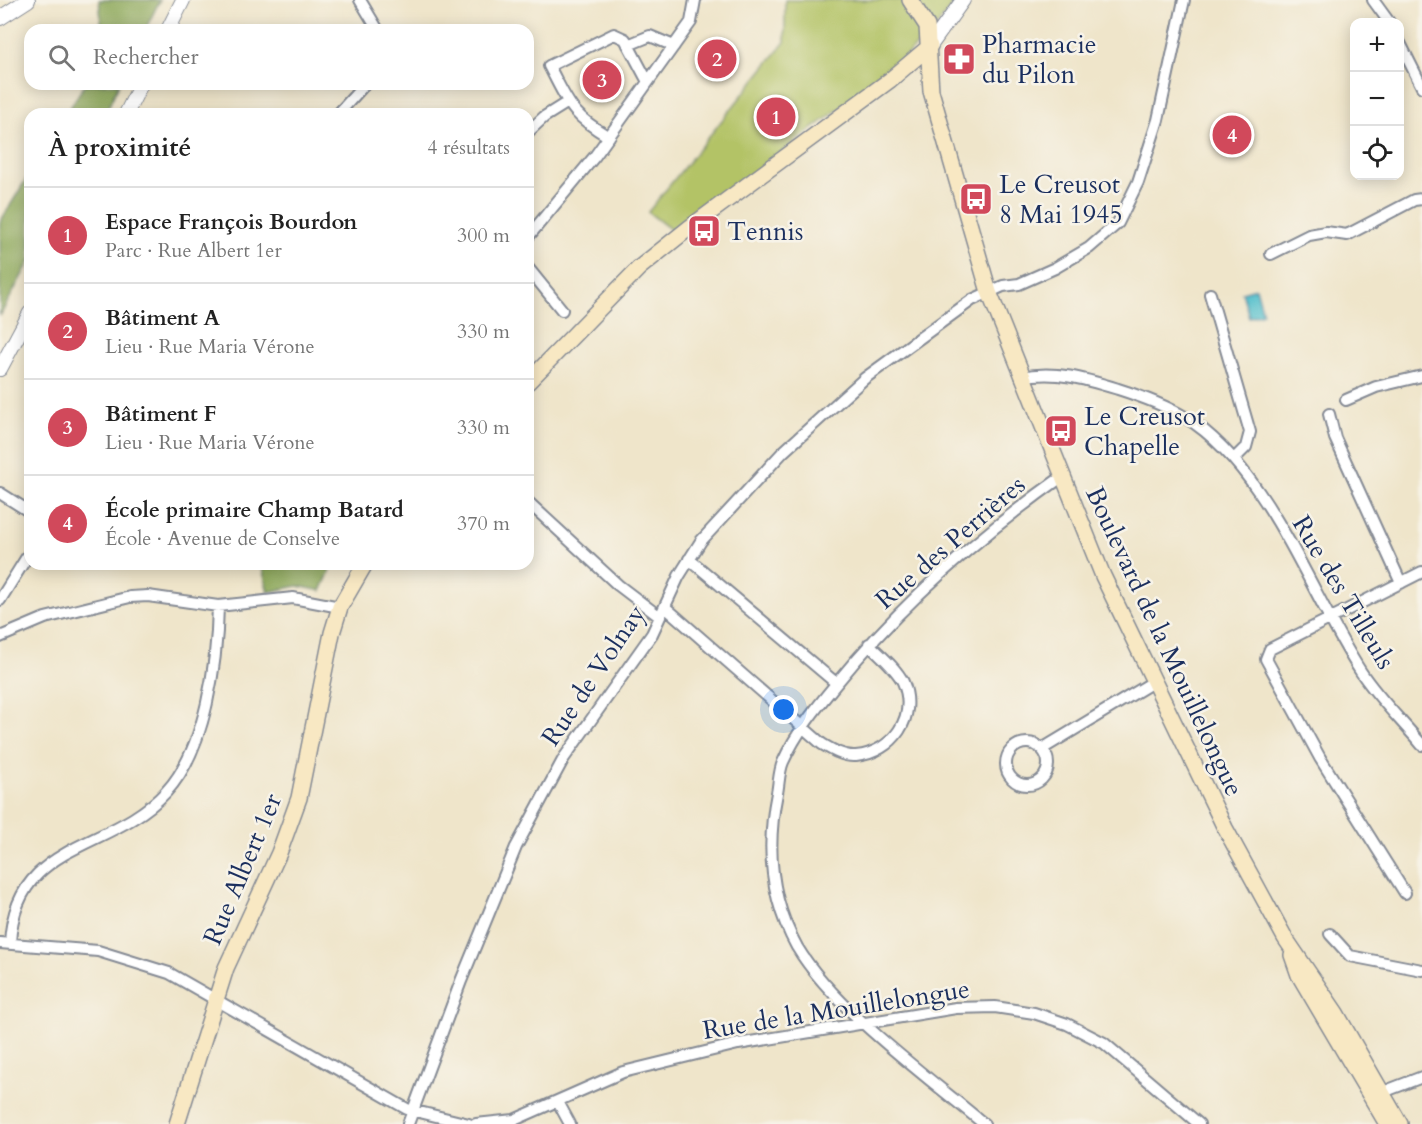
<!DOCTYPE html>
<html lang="fr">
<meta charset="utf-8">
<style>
:root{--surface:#fff;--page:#f6f6f6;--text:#222;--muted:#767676;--line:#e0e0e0;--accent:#d1495b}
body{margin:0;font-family:Cardo,serif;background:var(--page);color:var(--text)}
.controls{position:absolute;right:18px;top:18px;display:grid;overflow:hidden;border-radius:12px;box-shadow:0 3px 15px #0003}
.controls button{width:54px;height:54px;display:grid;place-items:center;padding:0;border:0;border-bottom:2px solid var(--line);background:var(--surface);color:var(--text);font:30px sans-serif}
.you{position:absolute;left:784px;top:710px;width:21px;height:21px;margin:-15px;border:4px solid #fff;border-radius:50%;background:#1a73e8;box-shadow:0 0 0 9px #1a73e833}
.badge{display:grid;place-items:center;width:39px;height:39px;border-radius:50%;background:var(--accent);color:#fff;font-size:20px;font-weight:700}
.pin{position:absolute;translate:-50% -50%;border:3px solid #fff;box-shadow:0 2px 6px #0006}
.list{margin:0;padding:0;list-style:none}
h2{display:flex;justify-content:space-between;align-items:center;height:78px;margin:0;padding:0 24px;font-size:26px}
h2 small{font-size:20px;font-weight:400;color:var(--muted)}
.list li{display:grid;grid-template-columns:39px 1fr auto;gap:18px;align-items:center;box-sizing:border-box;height:96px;padding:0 24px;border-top:2px solid var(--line)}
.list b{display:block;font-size:22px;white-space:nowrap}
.list p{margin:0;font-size:20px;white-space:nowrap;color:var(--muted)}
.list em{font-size:20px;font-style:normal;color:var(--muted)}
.icon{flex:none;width:33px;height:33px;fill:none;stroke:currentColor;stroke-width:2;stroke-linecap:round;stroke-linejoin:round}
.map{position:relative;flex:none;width:1422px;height:1124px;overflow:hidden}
.search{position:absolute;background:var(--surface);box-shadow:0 3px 15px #0003;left:24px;top:24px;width:510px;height:66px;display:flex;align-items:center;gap:15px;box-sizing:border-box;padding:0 21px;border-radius:18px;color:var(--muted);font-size:22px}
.panel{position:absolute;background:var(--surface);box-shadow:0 3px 15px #0003;left:24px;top:108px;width:510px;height:462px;border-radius:18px}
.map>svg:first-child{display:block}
</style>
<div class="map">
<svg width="1422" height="1124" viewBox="0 0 1422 1124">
<rect width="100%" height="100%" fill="#f7f3e8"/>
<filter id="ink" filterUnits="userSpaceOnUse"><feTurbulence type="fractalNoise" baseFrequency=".0167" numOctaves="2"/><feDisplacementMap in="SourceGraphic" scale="12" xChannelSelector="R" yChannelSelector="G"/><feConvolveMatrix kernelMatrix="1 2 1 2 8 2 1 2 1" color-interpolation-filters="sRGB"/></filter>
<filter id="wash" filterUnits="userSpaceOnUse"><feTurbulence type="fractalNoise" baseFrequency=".008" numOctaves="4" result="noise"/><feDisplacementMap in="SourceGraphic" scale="24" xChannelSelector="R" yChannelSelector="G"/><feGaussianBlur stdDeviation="1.35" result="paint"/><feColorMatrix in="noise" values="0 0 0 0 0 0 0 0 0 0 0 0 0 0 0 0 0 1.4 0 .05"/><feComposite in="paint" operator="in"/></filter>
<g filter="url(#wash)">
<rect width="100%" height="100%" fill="#efe5ca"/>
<path fill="#b3c366" stroke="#677962" stroke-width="1.5" d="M 785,0 L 956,0 L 933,31 L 886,74 L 674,232 L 648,212 L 785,42 Z"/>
<path fill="#8ea95b" stroke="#546c5c" stroke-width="1.5" d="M 99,0 L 160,0 L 145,30 L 102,30 Z
M 85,84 L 119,84 L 105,114 L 66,114 Z
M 30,173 L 30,261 L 0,316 L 0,222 Z
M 261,564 L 327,564 L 330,571 L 321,591 L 298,586 L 268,592 Z"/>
<path fill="#53bfcc" stroke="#377795" stroke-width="1.5" d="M 1256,288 L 1263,313 L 1249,317 L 1242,292 Z"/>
</g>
<g filter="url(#ink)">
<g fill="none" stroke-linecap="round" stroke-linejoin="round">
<defs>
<path id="minor" d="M 360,0 L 378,30
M 1373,0 L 1389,22
M 1400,43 L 1422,87
M 628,45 L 650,36 L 674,46
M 338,114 L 365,84
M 528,132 L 544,117 L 568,102
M 609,137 C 570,114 569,104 549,66 L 614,34 L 625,39 L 648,82
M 528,237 L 595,156 L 691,22 L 695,0
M 1271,254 L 1309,235 L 1326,232 L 1347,235 L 1414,200 L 1422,199
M 528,268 L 562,310
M 1210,294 L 1250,432 L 1246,447 L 1234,459
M 1021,377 C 1056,370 1085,379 1118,389 C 1140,396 1166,406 1185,417 C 1268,468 1309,592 1361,672 C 1378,698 1402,721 1422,745
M 1346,400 L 1376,387 L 1422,376
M 1329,414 L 1335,438 L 1401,583
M 0,493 L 30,512
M 528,502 L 618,585 L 660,617
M 689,559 L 836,683
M 0,600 L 30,552
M 665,607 L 822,744 C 832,750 844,757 856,756 C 893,752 918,717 903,682 C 896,668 880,655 869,644
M 0,637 L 45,618 L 130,597 L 148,596 L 218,606 L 293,598 L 340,607
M1006 764a21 21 0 1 1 42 0a21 21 0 1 1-42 0Z
M 1042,749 L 1153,682
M 1405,893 L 1320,758 L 1266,659 L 1270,649 L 1422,572
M 1330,934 L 1350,956 L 1422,970
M 0,943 L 98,951 L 169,973 L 407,1109 L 469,1124
M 10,943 C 15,840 111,852 166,792 C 206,749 217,663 218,606
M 1378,1089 L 1383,1092 L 1422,1077
M 558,1102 L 570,1124
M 408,1124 L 461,981 L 516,847 L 564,758 L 652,634 L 679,576 L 701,541 L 783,452 L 865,378 L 972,300 L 1003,286 L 1019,284 L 1055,268 L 1089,248 L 1118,223 L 1138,182 L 1158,120 L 1184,0
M 476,1124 L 514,1120 L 623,1072 L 738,1044 L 956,1008 L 995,1007 L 1034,1013 L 1067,1024 L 1104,1043 L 1199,1124
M 984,1124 C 927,1076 834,1009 797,947 C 770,899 766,847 777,793 C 779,783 779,771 783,762 C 796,733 816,708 836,684 C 900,605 980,535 1063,476"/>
<path id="tertiary" d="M 0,18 L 28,0
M 168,30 L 183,0
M 930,46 L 963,0
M 126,114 L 141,84
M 0,369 L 30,313"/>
<path id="secondary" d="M 910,0 L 927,26 L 931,91 L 989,292 L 1103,576 L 1225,828 L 1285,938 L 1336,1013 L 1400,1124
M 528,382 L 639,268 L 689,228 L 890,80 L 930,46
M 1292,955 L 1299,975 L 1387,1124
M 177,1124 L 226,968 L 279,853 L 299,798 L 332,633 L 340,607 L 365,564"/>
</defs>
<use href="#minor" stroke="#858a94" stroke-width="14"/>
<use href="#tertiary" stroke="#858a94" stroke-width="16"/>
<use href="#secondary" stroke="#858a94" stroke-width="18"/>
<use href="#minor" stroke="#fff" stroke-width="10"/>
<use href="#tertiary" stroke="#fff" stroke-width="14"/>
<use href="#secondary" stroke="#f8e8c3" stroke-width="15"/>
</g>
</g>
<defs>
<symbol id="pharmacy-square" viewBox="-11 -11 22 22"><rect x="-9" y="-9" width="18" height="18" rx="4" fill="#d1495b" stroke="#f7f3e8"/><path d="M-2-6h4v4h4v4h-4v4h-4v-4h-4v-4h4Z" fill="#fff"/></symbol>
<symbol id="bus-square" viewBox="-11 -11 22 22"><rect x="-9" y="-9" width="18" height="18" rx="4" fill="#d1495b" stroke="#f7f3e8"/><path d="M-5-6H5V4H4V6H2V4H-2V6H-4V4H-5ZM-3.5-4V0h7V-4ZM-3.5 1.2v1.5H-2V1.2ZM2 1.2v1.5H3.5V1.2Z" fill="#fff"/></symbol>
</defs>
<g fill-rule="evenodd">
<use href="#pharmacy-square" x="940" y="40" width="38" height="38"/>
<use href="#bus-square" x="957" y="180" width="38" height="38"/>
<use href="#bus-square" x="685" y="212" width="38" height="38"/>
<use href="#bus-square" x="1042" y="412" width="38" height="38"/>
</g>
<g text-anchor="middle" stroke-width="5" stroke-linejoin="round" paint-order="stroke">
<g font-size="26" fill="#1b2f5e" stroke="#f7f3e8" text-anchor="start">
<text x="982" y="53">Pharmacie<tspan x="982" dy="30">du Pilon</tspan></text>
<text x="999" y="193">Le Creusot<tspan x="999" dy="30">8 Mai 1945</tspan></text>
<text x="727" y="240">Tennis</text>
<text x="1084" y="425">Le Creusot<tspan x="1084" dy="30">Chapelle</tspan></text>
</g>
<g font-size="26" fill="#1b2f5e" stroke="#f7f3e8">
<text transform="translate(950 542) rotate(-41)" y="9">Rue des Perrières</text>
<text transform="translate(1344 592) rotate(59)" y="9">Rue des Tilleuls</text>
<text transform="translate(1165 641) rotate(65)" y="9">Boulevard de la Mouillelongue</text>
<text transform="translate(593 675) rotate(-56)" y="9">Rue de Volnay</text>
<text transform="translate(242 869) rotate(-67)" y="9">Rue Albert 1er</text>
<text transform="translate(836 1009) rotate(-9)" y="9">Rue de la Mouillelongue</text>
</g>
</g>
</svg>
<div class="controls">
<button>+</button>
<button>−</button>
<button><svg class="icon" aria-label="locate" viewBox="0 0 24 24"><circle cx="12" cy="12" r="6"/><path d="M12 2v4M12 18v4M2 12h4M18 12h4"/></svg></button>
</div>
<div class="you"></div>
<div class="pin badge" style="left:776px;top:117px">1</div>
<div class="pin badge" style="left:717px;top:59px">2</div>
<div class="pin badge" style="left:602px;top:80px">3</div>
<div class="pin badge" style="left:1232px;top:135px">4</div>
<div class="search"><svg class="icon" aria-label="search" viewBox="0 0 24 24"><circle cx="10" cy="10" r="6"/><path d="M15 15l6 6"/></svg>Rechercher</div>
<section class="panel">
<h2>À proximité<small>4 résultats</small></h2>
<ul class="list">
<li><span class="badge">1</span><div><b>Espace François Bourdon</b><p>Parc · Rue Albert 1er</p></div><em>300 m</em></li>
<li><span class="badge">2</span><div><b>Bâtiment A</b><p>Lieu · Rue Maria Vérone</p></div><em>330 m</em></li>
<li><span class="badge">3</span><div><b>Bâtiment F</b><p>Lieu · Rue Maria Vérone</p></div><em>330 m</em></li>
<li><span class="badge">4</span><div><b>École primaire Champ Batard</b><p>École · Avenue de Conselve</p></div><em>370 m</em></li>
</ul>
</section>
</div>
